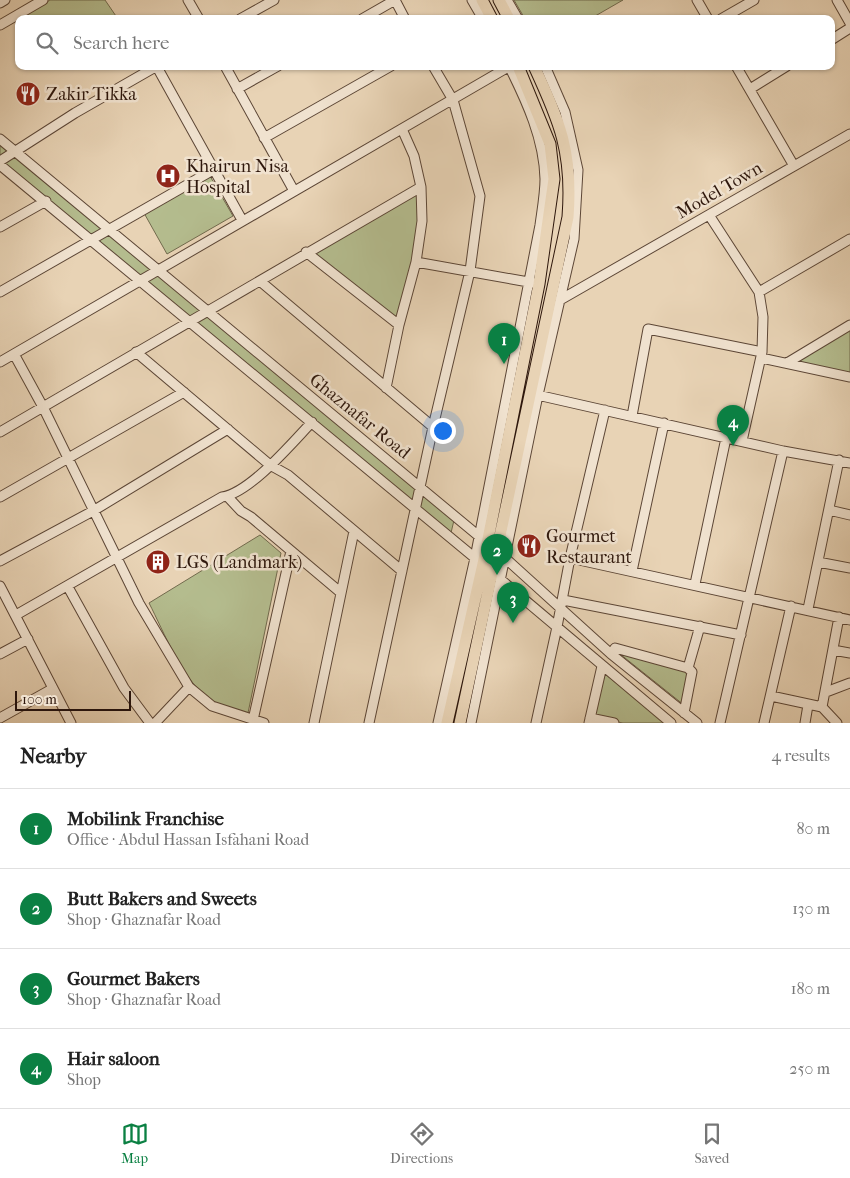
<!DOCTYPE html>
<meta charset="utf-8">
<style>
:root{--surface:#fff;--page:#f6f6f6;--text:#222;--muted:#767676;--line:#e0e0e0;--accent:#0b8043}
body{margin:0;font-family:"IM FELL French Canon",serif;background:var(--page);color:var(--text)}
.scale{position:absolute;left:15px;bottom:12px;width:116px;box-sizing:border-box;padding-left:5px;border:2px solid #2e170c;border-top:0;font-size:14px;line-height:18px;white-space:nowrap;color:#2e170c;-webkit-text-stroke:4px #f0e2cf;paint-order:stroke}
.you{position:absolute;left:442px;top:430px;width:18px;height:18px;margin:-12px;border:4px solid #fff;border-radius:50%;background:#1a73e8;box-shadow:0 0 0 8px #1a73e833}
.badge{display:grid;place-items:center;width:32px;height:32px;border-radius:50%;background:var(--accent);color:#fff;font-size:16px;font-weight:700}
.pin{position:absolute;translate:-50% -41px;filter:drop-shadow(0 1px 2px #0008)}
.pin::after{content:'';position:absolute;top:26px;width:18px;height:15px;background:inherit;clip-path:polygon(0 0,100% 0,50% 100%)}
.list{margin:0;padding:0;list-style:none}
h2{display:flex;justify-content:space-between;align-items:center;height:65px;margin:0;padding:0 20px;font-size:21px}
h2 small{font-size:16px;font-weight:400;color:var(--muted)}
.list li{display:grid;grid-template-columns:32px 1fr auto;gap:15px;align-items:center;box-sizing:border-box;height:80px;padding:0 20px;border-top:1px solid var(--line)}
.list b{display:block;font-size:19px;white-space:nowrap}
.list p{margin:0;font-size:16px;white-space:nowrap;color:var(--muted)}
.list em{font-size:16px;font-style:normal;color:var(--muted)}
.icon{flex:none;width:28px;height:28px;fill:none;stroke:currentColor;stroke-width:2;stroke-linecap:round;stroke-linejoin:round}
.map{position:relative;flex:none;width:850px;height:723px;overflow:hidden}
.search{position:absolute;background:var(--surface);box-shadow:0 1px 4px #0004;left:15px;right:15px;top:15px;height:55px;display:flex;align-items:center;gap:12px;box-sizing:border-box;padding:0 18px;border-radius:10px;color:var(--muted);font-size:19px}
.sheet{height:385px;background:var(--surface)}
nav{display:flex;justify-content:space-around;align-items:center;box-sizing:border-box;height:70px;border-top:1px solid var(--line);background:var(--surface);font-size:14px;color:var(--muted)}
nav a{display:grid;justify-items:center;gap:2px}
nav .on{color:var(--accent)}
.map>svg:first-child{display:block}
</style>
<div class="map">
<svg width="850" height="723" viewBox="0 0 850 723">
<rect width="100%" height="100%" fill="#e8d3b5"/>
<filter id="stains"><feTurbulence type="fractalNoise" baseFrequency=".004" numOctaves="4"/><feColorMatrix values="0 0 0 0 .2 0 0 0 0 .09 0 0 0 0 .02 0 0 0 .5 -.17"/></filter>
<radialGradient id="worn" r=".72"><stop offset=".6" stop-color="#630" stop-opacity="0"/><stop offset="1" stop-color="#630" stop-opacity=".3"/></radialGradient>
<path fill="#b4bc8e" stroke="#716a4d" d="M 50,0 L 105,0 L 118,19 L 30,19 L 27,14 Z
M 514,0 L 623,0 L 590,19 L 525,19 Z
M 0,143 L 455,516 L 450,537 L 0,162 Z
M 210,176 L 233,216 L 167,254 L 144,213 Z
M 421,187 L 422,221 L 399,325 L 306,252 Z
M 850,325 L 850,377 L 787,363 Z
M 260,535 L 281,553 L 248,713 C 237,709 222,707 211,700 C 183,682 164,632 149,603 Z
M 615,650 L 689,672 L 684,705 Z
M 605,674 L 667,723 L 623,723 L 594,717 Z"/>
<g fill="none" stroke-linecap="round" stroke-linejoin="round">
<defs>
<path id="minor" d="M 188,0 L 199,19
M 395,0 L 405,19
M 472,0 L 483,19
M 507,0 L 518,19
M 697,0 L 708,19
M 837,0 L 850,23
M 0,3 L 5,0
M 240,19 L 274,0
M 362,19 L 395,0
M 721,19 L 754,0
M 0,25 L 43,0
M 831,40 L 850,28
M 225,66 L 294,191
M 736,66 L 794,166
M 157,67 L 242,220
M 237,89 L 278,66
M 750,89 L 787,66
M 402,129 L 414,156 L 421,187
M 264,138 L 391,66
M 0,139 L 504,557 L 611,654 L 697,723
M 0,161 L 75,113 L 157,66
M 0,165 L 475,558 L 671,723
M 709,215 L 759,292 L 763,317 L 762,352 L 742,441
M 0,227 L 46,201
M 306,252 L 399,325
M 416,262 L 534,283
M 260,281 L 433,427
M 0,292 L 213,170
M 759,292 L 850,239
M 560,300 L 850,134
M 136,352 L 270,465 L 288,475 L 402,571
M 14,354 L 43,407 L 139,603 L 189,687 L 212,706 L 264,723
M 761,358 L 850,377
M 0,362 L 510,66
M 787,363 L 850,325
M 533,394 L 783,451 L 850,463
M 632,416 L 648,329 L 762,352
M 0,432 L 421,187 L 422,221 L 416,262 L 399,325 L 386,388
M 227,496 L 241,511 L 251,517 L 340,592
M 0,497 L 184,392
M 829,510 L 850,515
M 570,558 L 850,620
M 0,561 L 93,511 L 228,429
M 818,562 L 850,568
M 632,571 L 664,423
M 695,584 L 726,438
M 0,586 L 71,723
M 68,587 L 124,688 L 150,723
M 563,600 L 741,635
M 808,609 L 839,460
M 16,615 L 222,497 C 250,493 292,443 312,422
M 833,650 L 850,653
M 0,654 L 28,639
M 611,654 L 615,648 L 688,668 L 692,672 L 684,713
M 688,668 L 700,626
M 826,692 L 850,683
M 771,696 L 822,707 L 837,723
M 822,707 L 839,617
M 0,718 L 52,689
M 590,718 L 614,723
M 253,720 L 291,551
M 155,723 L 189,687
M 314,723 L 354,531
M 369,723 L 433,427 L 470,271 L 480,196 L 453,100 L 433,66
M 438,723 L 475,558 L 540,225 C 542,210 545,194 545,179 C 544,139 527,102 509,66
M 471,723 L 538,395 L 574,239 L 578,170 L 565,112 L 545,66
M 536,723 L 557,627 L 570,558 L 605,410
M 589,723 L 602,666
M 720,723 L 783,451
M 764,723 L 791,606
M 805,723 L 808,705"/>
<path id="major" d="M 482,0 L 492,19
M 499,0 L 509,19
M 447,723 L 483,564 L 539,284 L 554,179 L 550,144 L 518,66
M 460,723 L 568,217 C 573,153 560,122 534,66"/>
</defs>
<use href="#minor" stroke="#5c4636" stroke-width="11"/>
<use href="#major" stroke="#2e170c" stroke-width="13"/>
<use href="#minor" stroke="#f0e2cf" stroke-width="9"/>
<use href="#major" stroke="#e8d3b5" stroke-width="11"/>
</g>
<defs>
<symbol id="restaurant-disc" viewBox="-11 -11 22 22"><circle r="9.5" fill="#8f2418" stroke="#f0e2cf"/><path d="M-5-6h1v4h1v-4h1v4h1v-4h1v5L-1.5 .5V6h-2V.5L-5-1ZM5-6V6H3V1.5H1.5Q1.5-4 5-6Z" fill="#fff"/></symbol>
<symbol id="hospital-disc" viewBox="-11 -11 22 22"><circle r="9.5" fill="#8f2418" stroke="#f0e2cf"/><path d="M-5-5h3v3.5h4V-5h3V5h-3V1.5h-4V5h-3Z" fill="#fff"/></symbol>
<symbol id="building-disc" viewBox="-11 -11 22 22"><circle r="9.5" fill="#8f2418" stroke="#f0e2cf"/><path d="M-4-6H4V6H1V3H-1V6H-4ZM-2.5-4.3h1.7v1.8h-1.7ZM.8-4.3h1.7v1.8H.8ZM-2.5-1h1.7V.8h-1.7ZM.8-1h1.7V.8H.8Z" fill="#fff"/></symbol>
</defs>
<g fill-rule="evenodd">
<use href="#restaurant-disc" x="14" y="80" width="28" height="28"/>
<use href="#hospital-disc" x="154" y="162" width="28" height="28"/>
<use href="#restaurant-disc" x="515" y="532" width="28" height="28"/>
<use href="#building-disc" x="144" y="548" width="28" height="28"/>
</g>
<g text-anchor="middle" stroke-width="5" stroke-linejoin="round" paint-order="stroke">
<g font-size="18" fill="#2e170c" stroke="#f0e2cf" text-anchor="start">
<text x="46" y="100">Zakir Tikka</text>
<text x="186" y="172">Khairun Nisa<tspan x="186" dy="21">Hospital</tspan></text>
<text x="546" y="542">Gourmet<tspan x="546" dy="21">Restaurant</tspan></text>
<text x="176" y="568">LGS (Landmark)</text>
</g>
<g font-size="18" fill="#2e170c" stroke="#f0e2cf">
<text transform="translate(719 190) rotate(-30)" y="6">Model Town</text>
<text transform="translate(360 416) rotate(39)" y="6">Ghaznafar Road</text>
</g>
</g>
<rect width="100%" height="100%" filter="url(#stains)"/>
<rect width="100%" height="100%" fill="url(#worn)"/>
</svg>
<div class="scale">100 m</div>
<div class="you"></div>
<div class="pin badge" style="left:504px;top:364px">1</div>
<div class="pin badge" style="left:497px;top:575px">2</div>
<div class="pin badge" style="left:513px;top:623px">3</div>
<div class="pin badge" style="left:733px;top:446px">4</div>
<div class="search"><svg class="icon" aria-label="search" viewBox="0 0 24 24"><circle cx="10" cy="10" r="6"/><path d="M15 15l6 6"/></svg>Search here</div>
</div>
<section class="sheet">
<h2>Nearby<small>4 results</small></h2>
<ul class="list">
<li><span class="badge">1</span><div><b>Mobilink Franchise</b><p>Office · Abdul Hassan Isfahani Road</p></div><em>80 m</em></li>
<li><span class="badge">2</span><div><b>Butt Bakers and Sweets</b><p>Shop · Ghaznafar Road</p></div><em>130 m</em></li>
<li><span class="badge">3</span><div><b>Gourmet Bakers</b><p>Shop · Ghaznafar Road</p></div><em>180 m</em></li>
<li><span class="badge">4</span><div><b>Hair saloon</b><p>Shop</p></div><em>250 m</em></li>
</ul>
</section>
<nav>
<a class="on"><svg class="icon" aria-label="map" viewBox="0 0 24 24"><path d="M3 6l6-2 6 2 6-2v14l-6 2-6-2-6 2zM9 4v14M15 6v14"/></svg>Map</a>
<a><svg class="icon" aria-label="directions" viewBox="0 0 24 24"><path d="M12 3l9 9-9 9-9-9zM9 14v-3h6M13 9l2 2-2 2"/></svg>Directions</a>
<a><svg class="icon" aria-label="saved" viewBox="0 0 24 24"><path d="M7 4h10v16l-5-4-5 4z"/></svg>Saved</a>
</nav>
